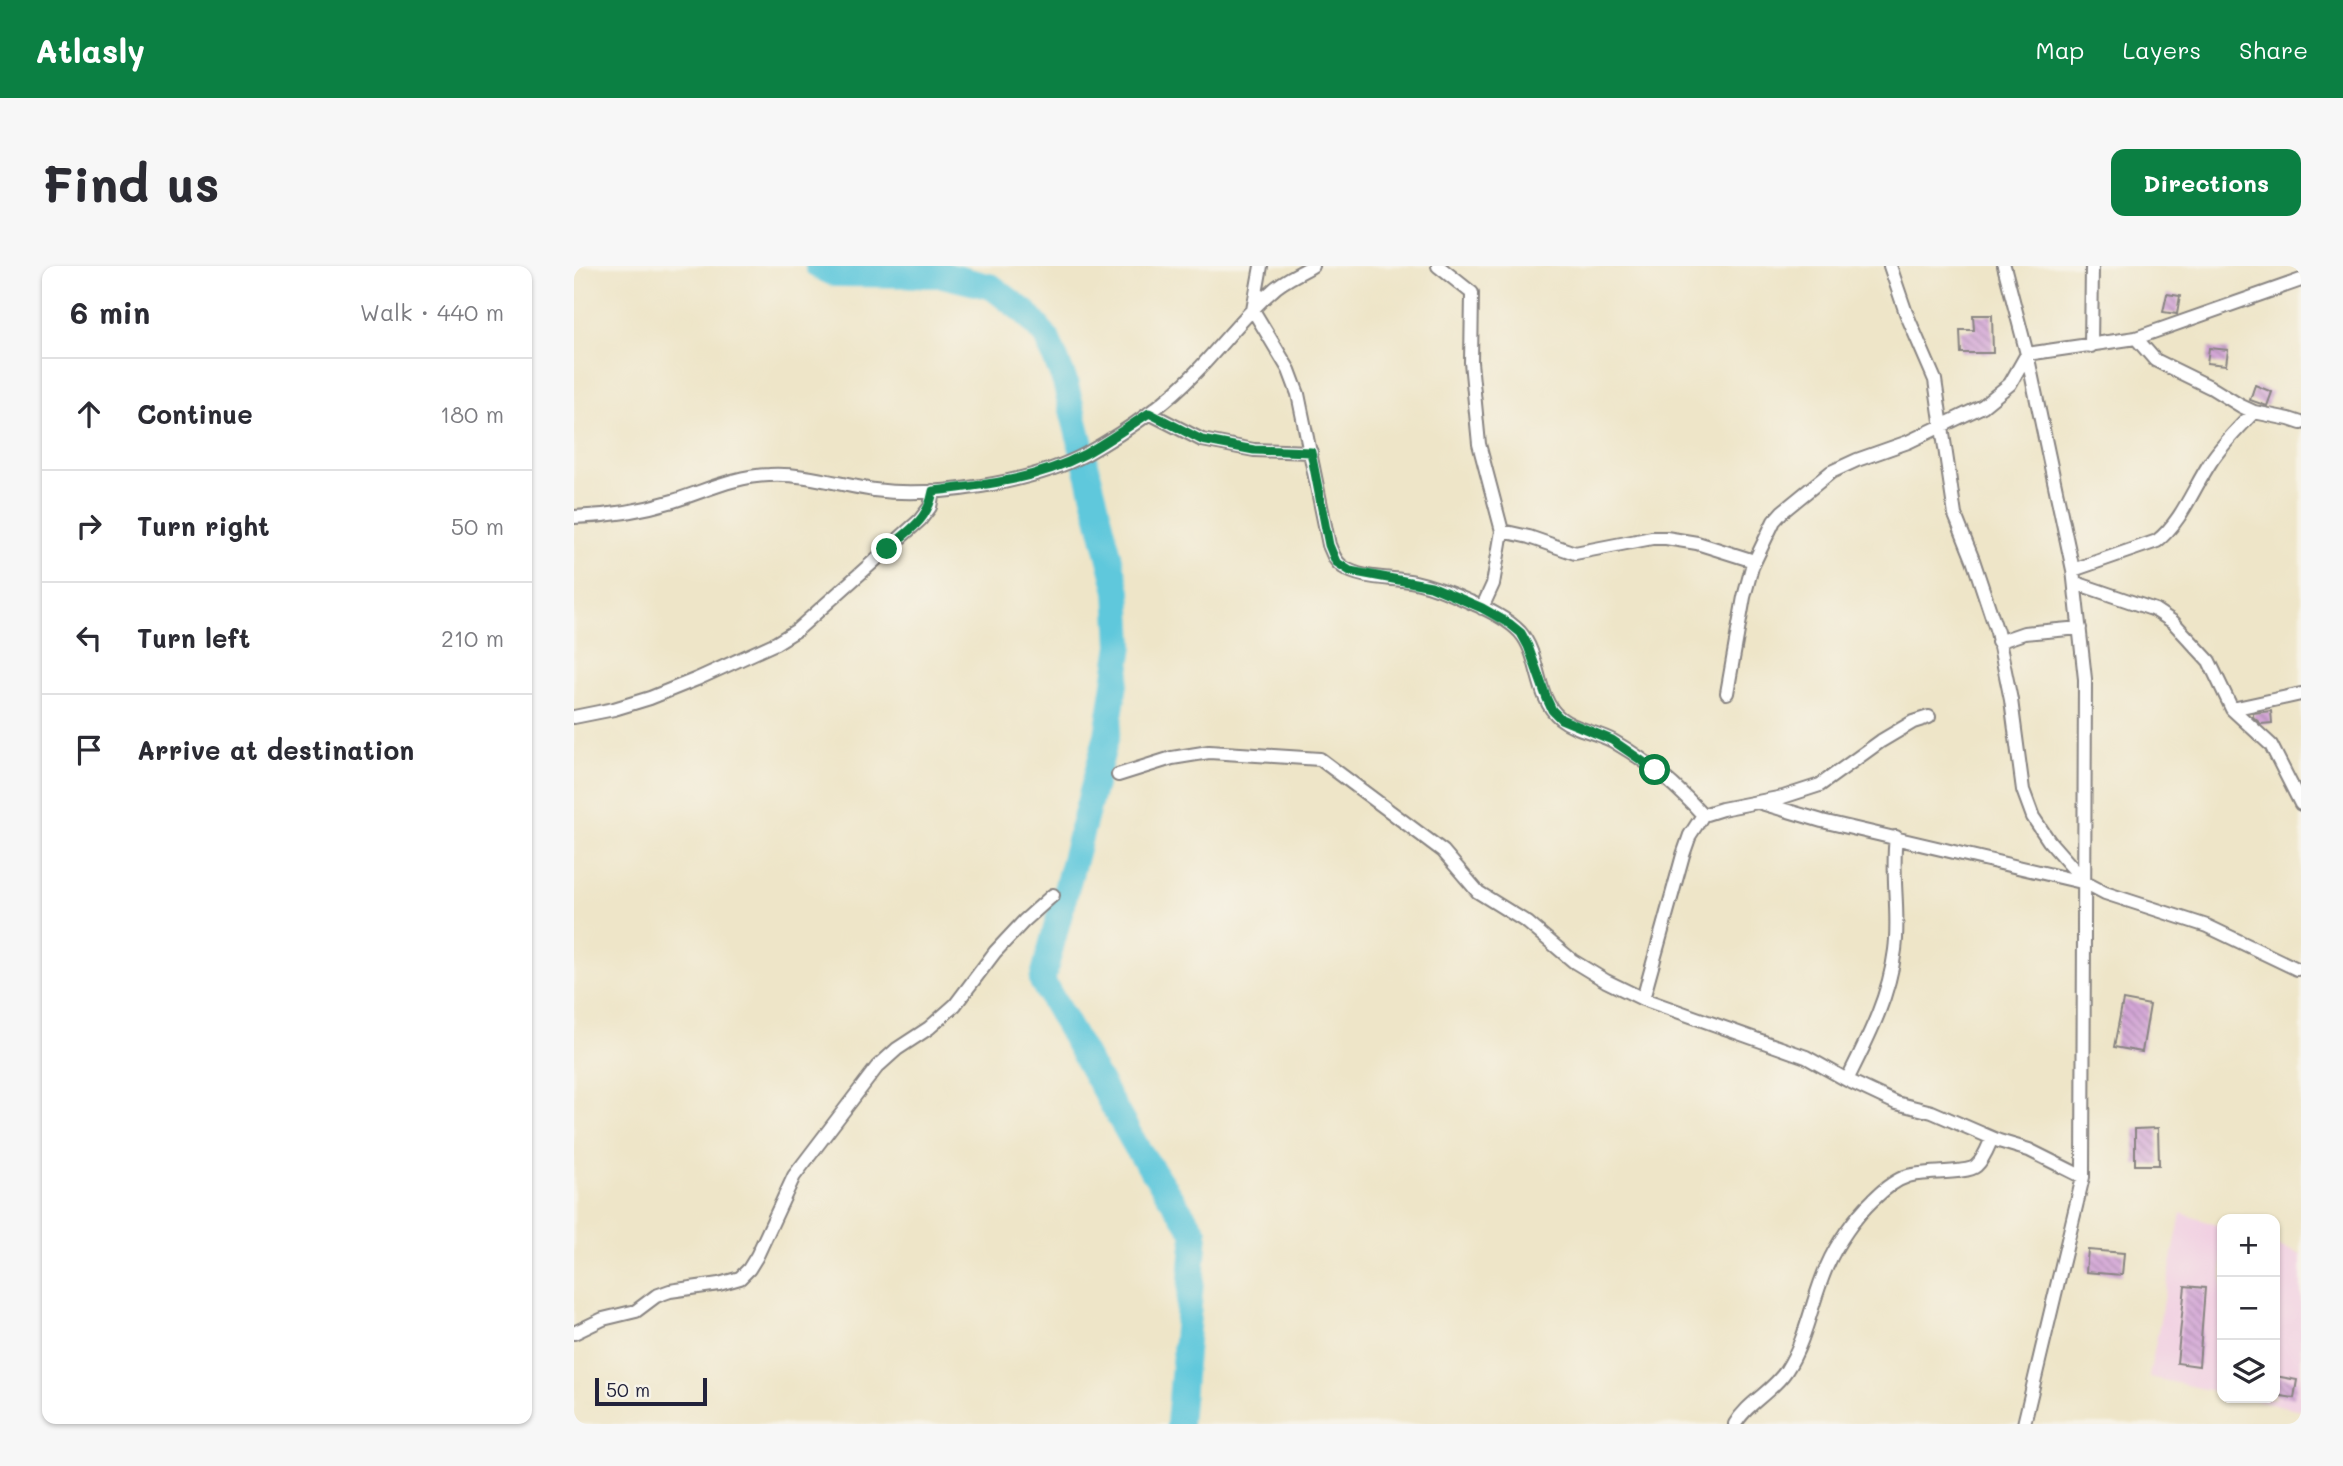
<!DOCTYPE html>
<meta charset="utf-8">
<style>
:root{--surface:#fff;--page:#f7f7f7;--text:#2b2b33;--muted:#7c7c81;--line:#e1e1e2;--accent:#0b8043}
body{margin:0;font-family:Mali,sans-serif;background:var(--page);color:var(--text)}
.controls{position:absolute;right:21px;bottom:21px;display:grid;overflow:hidden;border-radius:14px;box-shadow:0 2px 5px #0004}
.controls button{width:63px;height:63px;display:grid;place-items:center;padding:0;border:0;border-bottom:2px solid var(--line);background:var(--surface);color:var(--text);font:35px sans-serif}
.scale{position:absolute;left:21px;bottom:18px;width:112px;box-sizing:border-box;padding-left:7px;border:4px solid #22223b;border-top:0;font-size:19px;line-height:24px;white-space:nowrap;color:#22223b;-webkit-text-stroke:5px #f7f3e8;paint-order:stroke}
.stop{position:absolute;width:21px;height:21px;margin:-16px;border:5px solid #0b8043;border-radius:50%;background:#fff}
.stop.end{background:#0b8043;border-color:#fff;box-shadow:0 2px 7px #0008}
.list{margin:0;padding:0;list-style:none}
h2{display:flex;justify-content:space-between;align-items:center;height:91px;margin:0;padding:0 28px;font-size:30px}
h2 small{font-size:23px;font-weight:400;color:var(--muted)}
.list li{display:grid;grid-template-columns:46px 1fr auto;gap:21px;align-items:center;box-sizing:border-box;height:112px;padding:0 28px;border-top:2px solid var(--line)}
.list b{display:block;font-size:26px;white-space:nowrap}
.list em{font-size:23px;font-style:normal;color:var(--muted)}
.icon{flex:none;width:38px;height:38px;fill:none;stroke:currentColor;stroke-width:2;stroke-linecap:round;stroke-linejoin:round}
.map{position:relative;flex:none;width:1727px;height:1158px;overflow:hidden;border-radius:14px}
header{display:flex;align-items:center;gap:42px;box-sizing:border-box;height:98px;padding:0 35px;background:var(--accent);color:#fff}
header strong{font-size:33px}
nav{display:flex;gap:38px;margin-inline-start:auto;font-size:24px}
.intro{display:flex;align-items:center;justify-content:space-between;box-sizing:border-box;height:168px;padding:0 42px}
h1{margin:0;font-size:49px}
.button{padding:18px 32px;border-radius:14px;background:var(--accent);color:#fff;font-size:24px;font-weight:700}
main{display:flex;gap:42px;padding:0 42px}
aside{flex:1;background:var(--surface);border-radius:14px;box-shadow:0 2px 5px #0004}
.map>svg:first-child{display:block}
</style>
<header>
<strong>Atlasly</strong>
<nav><a>Map</a><a>Layers</a><a>Share</a></nav>
</header>
<div class="intro"><h1>Find us</h1><a class="button">Directions</a></div>
<main>
<aside>
<h2>6 min<small>Walk · 440 m</small></h2>
<ul class="list">
<li><svg class="icon" aria-label="ahead" viewBox="0 0 24 24"><path d="M12 20V5M6 11l6-6 6 6"/></svg><div><b>Continue</b></div><em>180 m</em></li>
<li><svg class="icon" aria-label="right" viewBox="0 0 24 24"><path d="M7 20v-9h11M14 6l5 5-5 5"/></svg><div><b>Turn right</b></div><em>50 m</em></li>
<li><svg class="icon" aria-label="left" viewBox="0 0 24 24"><path d="M17 20v-9H6M10 6l-5 5 5 5"/></svg><div><b>Turn left</b></div><em>210 m</em></li>
<li><svg class="icon" aria-label="arrive" viewBox="0 0 24 24"><path d="M6 21V4h12l-3 4 3 4H6"/></svg><div><b>Arrive at destination</b></div></li>
</ul>
</aside>
<div class="map">
<svg width="1727" height="1158" viewBox="0 0 1727 1158">
<defs>
<pattern id="building-back-hatch" width="6" height="6" patternUnits="userSpaceOnUse" patternTransform="scale(1.75)"><rect width="6" height="6" fill="#d3a6d6"/><path d="M-1 5l2 2M0 0l6 6M5-1l2 2" fill="none" stroke="#ab87af"/></pattern>
</defs>
<rect width="100%" height="100%" fill="#f7f3e8"/>
<filter id="ink" filterUnits="userSpaceOnUse"><feTurbulence type="fractalNoise" baseFrequency=".0143" numOctaves="2"/><feDisplacementMap in="SourceGraphic" scale="14" xChannelSelector="R" yChannelSelector="G"/><feConvolveMatrix kernelMatrix="1 2 1 2 8 2 1 2 1" color-interpolation-filters="sRGB"/></filter>
<filter id="wash" filterUnits="userSpaceOnUse"><feTurbulence type="fractalNoise" baseFrequency=".00686" numOctaves="4" result="noise"/><feDisplacementMap in="SourceGraphic" scale="28" xChannelSelector="R" yChannelSelector="G"/><feGaussianBlur stdDeviation="1.57" result="paint"/><feColorMatrix in="noise" values="0 0 0 0 0 0 0 0 0 0 0 0 0 0 0 0 0 1.4 0 .05"/><feComposite in="paint" operator="in"/></filter>
<g filter="url(#wash)">
<rect width="100%" height="100%" fill="#eee5c8"/>
<path fill="#f1d0e2" d="M 1607,947 L 1648,961 L 1648,1127 L 1575,1111 Z
M 1701,979 L 1727,988 L 1727,1144 L 1672,1132 L 1701,1132 Z"/>
<g fill="none" stroke-linecap="round" stroke-linejoin="round">
<path stroke="#5fc8dc" stroke-width="26" d="M 244,0 L 261,8 L 369,9 L 418,21 L 453,48 L 473,72 L 491,116 L 544,325 L 547,379 L 533,469 L 468,715 L 563,882 L 621,967 L 605,1158"/>
</g>
<g id="blocks">
<path fill="url(#building-back-hatch)" d="M 1593,28 L 1606,30 L 1603,48 L 1589,46 Z
M 1399,49 L 1418,49 L 1419,87 L 1387,87 L 1386,64 L 1400,64 Z
M 1635,82 L 1654,84 L 1652,99 L 1633,97 Z
M 1681,119 L 1698,126 L 1693,140 L 1676,134 Z
M 1697,445 L 1698,457 L 1687,458 L 1679,451 L 1679,447 Z
M 1549,734 L 1576,739 L 1568,786 L 1540,781 Z
M 1584,862 L 1585,899 L 1561,899 L 1561,863 Z
M 1514,984 L 1550,987 L 1548,1009 L 1512,1006 Z
M 1611,1020 L 1631,1022 L 1625,1100 L 1603,1097 Z
M 1701,1110 L 1723,1114 L 1720,1132 L 1701,1129 Z"/>
</g>
</g>
<g filter="url(#ink)">
<use href="#blocks" fill-opacity="0" stroke="#888482" stroke-width="2"/>
<g fill="none" stroke-linecap="round" stroke-linejoin="round">
<defs>
<path id="street" d="M 687,0 L 679,44 L 715,104 L 724,128 L 755,279 C 759,288 761,296 769,301 C 788,314 818,311 841,316 C 860,320 879,328 896,336 C 913,343 933,352 946,366 C 967,390 961,432 986,452 C 1001,464 1023,466 1039,475 C 1072,494 1104,521 1129,549
M 864,0 L 898,27 L 897,96 L 905,178 L 928,265 L 919,318 L 908,342
M 1316,0 L 1332,47 L 1361,114 L 1381,249 L 1399,294 L 1423,366 L 1437,434 L 1449,524 L 1459,551 L 1475,575 L 1512,617
M 1430,0 L 1453,88 L 1499,304 L 1511,413 L 1509,911 L 1450,1158
M 1562,72 L 1581,94 L 1636,121 L 1667,140 L 1680,146 L 1715,153 L 1727,157
M 1517,80 L 1518,0
M 575,147 L 628,174 L 680,184 L 737,186
M 0,251 C 35,250 66,245 99,235 C 131,225 161,210 195,209 C 232,207 265,219 300,224 C 360,232 458,217 512,188 C 551,166 591,139 622,106 C 648,79 670,49 698,25 C 709,14 725,8 738,0
M 928,265 L 955,271 L 1001,287 L 1078,272 L 1092,272 L 1123,277 L 1180,295
M 1499,304 L 1583,275 C 1608,255 1619,223 1636,197 C 1648,178 1665,162 1680,146
M 1502,317 L 1581,344 L 1599,356 L 1635,395 L 1658,443 L 1697,479 L 1727,538
M 1424,376 L 1450,367 L 1506,362
M 1153,427 L 1170,331 L 1178,301 L 1200,255 L 1208,246 L 1257,206 L 1283,194 L 1334,176 L 1409,140 L 1436,118 L 1453,88 L 1562,72 L 1727,14
M 1658,443 L 1727,428
M 0,451 L 40,443 L 76,432 L 123,413 L 202,377 L 223,364 L 346,254 L 356,241 L 359,225
M 544,509 L 598,492 L 635,486 L 746,493 L 869,585 L 904,626 L 954,657 L 999,695 L 1032,715 L 1069,733 L 1232,791 L 1273,814 L 1322,837 L 1358,846 L 1425,875 L 1455,884 L 1509,911
M 1184,536 L 1248,555 L 1512,617 L 1531,627 L 1633,660 L 1723,703
M 1069,733 L 1109,589 L 1116,569 L 1129,549 L 1148,543 L 1209,531 L 1246,519 L 1307,475 L 1339,456 L 1355,451
M 1273,814 C 1294,772 1315,732 1321,684 C 1326,646 1317,609 1322,571
M 0,1067 L 29,1053 L 62,1045 L 82,1030 L 96,1025 L 145,1018 L 166,1012 L 175,1003 L 183,990 L 220,910 L 303,801 L 323,783 L 355,762 L 381,739 L 421,686 L 450,655 L 479,629
M 1161,1158 C 1174,1136 1198,1126 1212,1105 C 1233,1073 1238,1033 1253,1000 C 1263,977 1281,951 1299,934 C 1309,924 1321,914 1334,910 C 1349,905 1393,908 1402,900 C 1410,893 1414,881 1418,872"/>
</defs>
<use href="#street" stroke="#888482" stroke-width="16"/>
<use href="#street" stroke="#fff" stroke-width="12"/>
</g>
</g>
<g fill="none" stroke-linecap="round" stroke-linejoin="round" filter="url(#ink)">
<path stroke="#0b8043" stroke-width="9" d="M 313,283 C 335,265 354,254 359,225 C 411,219 464,213 511,188 C 533,176 554,161 575,147 L 628,174 L 680,184 L 737,186 L 755,279 L 762,296 L 776,305 L 857,320 L 908,342 L 936,358 L 947,367 L 954,380 L 973,433 L 978,444 L 987,453 L 1038,474 L 1081,504"/>
</g>
</svg>
<div class="controls">
<button>+</button>
<button>−</button>
<button><svg class="icon" aria-label="layers" viewBox="0 0 24 24"><path d="M12 4l9 5-9 5-9-5zM3 14l9 5 9-5"/></svg></button>
</div>
<div class="scale">50 m</div>
<div class="stop" style="left:1081px;top:504px"></div>
<div class="stop end" style="left:313px;top:283px"></div>
</div>
</main>
